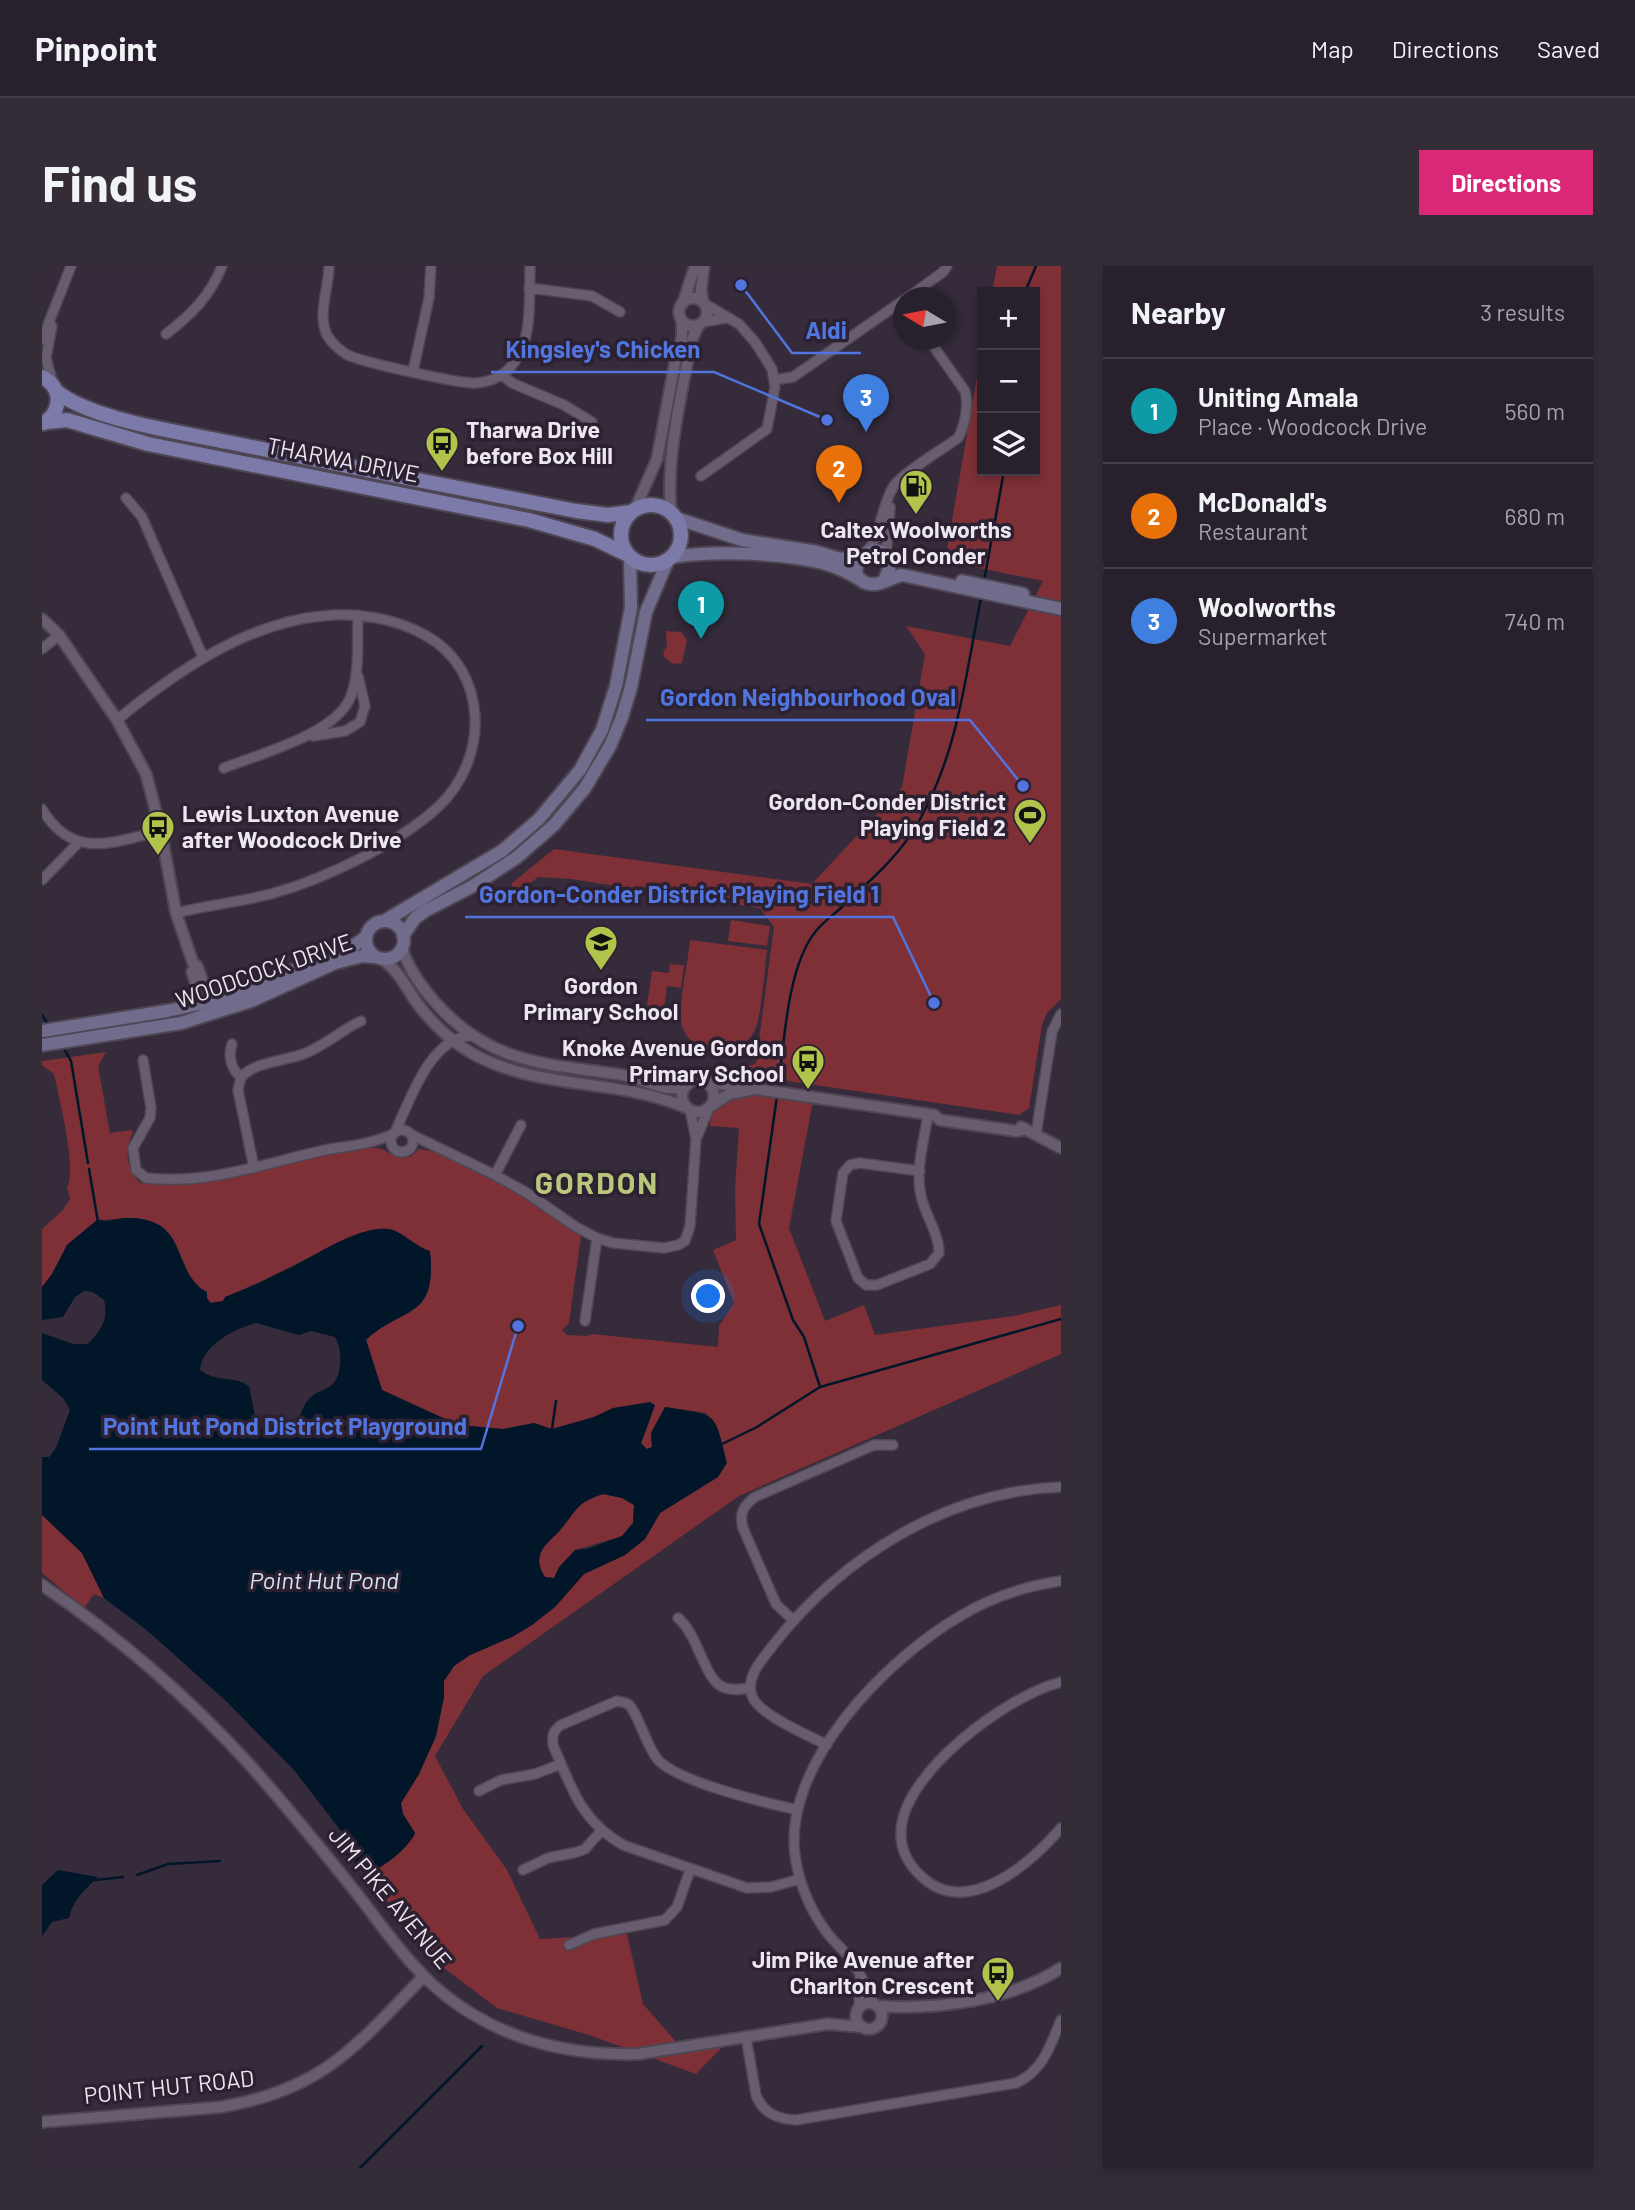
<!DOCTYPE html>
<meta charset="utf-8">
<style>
:root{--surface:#28202c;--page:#342d38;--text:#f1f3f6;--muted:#a5a3a9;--line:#443e48;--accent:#db2777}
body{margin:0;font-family:Barlow,sans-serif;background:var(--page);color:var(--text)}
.controls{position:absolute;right:21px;top:21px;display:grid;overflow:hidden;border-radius:0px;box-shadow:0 4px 10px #0003}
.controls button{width:63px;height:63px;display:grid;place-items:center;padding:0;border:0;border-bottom:2px solid var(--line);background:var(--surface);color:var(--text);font:35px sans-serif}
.compass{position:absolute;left:851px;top:21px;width:63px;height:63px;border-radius:50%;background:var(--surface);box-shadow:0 4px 10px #0003;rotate:280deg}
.you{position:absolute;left:667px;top:1031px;width:24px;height:24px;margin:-18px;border:5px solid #fff;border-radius:50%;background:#1a73e8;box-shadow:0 0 0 10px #1a73e833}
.badge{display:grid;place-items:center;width:46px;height:46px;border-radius:50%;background:var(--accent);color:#fff;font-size:23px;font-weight:700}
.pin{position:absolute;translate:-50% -58px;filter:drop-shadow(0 2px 4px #0008)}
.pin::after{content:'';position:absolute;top:37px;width:24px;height:21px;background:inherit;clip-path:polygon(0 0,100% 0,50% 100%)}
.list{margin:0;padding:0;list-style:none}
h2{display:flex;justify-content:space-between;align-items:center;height:91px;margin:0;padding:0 28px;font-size:30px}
h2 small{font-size:23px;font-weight:400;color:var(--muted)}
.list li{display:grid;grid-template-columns:46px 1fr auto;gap:21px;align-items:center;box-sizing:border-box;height:105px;padding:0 28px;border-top:2px solid var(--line)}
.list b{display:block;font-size:26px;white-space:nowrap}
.list p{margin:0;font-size:23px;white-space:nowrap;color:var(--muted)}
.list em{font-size:23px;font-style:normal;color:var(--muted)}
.icon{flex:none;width:38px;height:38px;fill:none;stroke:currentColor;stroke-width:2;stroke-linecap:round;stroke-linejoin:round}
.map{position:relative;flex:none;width:1019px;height:1902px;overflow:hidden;border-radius:0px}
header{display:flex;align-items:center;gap:42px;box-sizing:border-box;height:98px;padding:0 35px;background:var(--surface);border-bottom:2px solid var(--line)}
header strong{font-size:33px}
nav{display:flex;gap:38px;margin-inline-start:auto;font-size:24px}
.intro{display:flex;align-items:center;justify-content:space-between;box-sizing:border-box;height:168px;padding:0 42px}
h1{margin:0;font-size:49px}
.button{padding:18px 32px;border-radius:0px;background:var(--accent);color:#fff;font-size:24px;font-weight:700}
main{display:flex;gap:42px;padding:0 42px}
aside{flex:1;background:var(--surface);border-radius:0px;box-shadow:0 4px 10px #0003}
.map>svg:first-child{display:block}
</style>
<header>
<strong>Pinpoint</strong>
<nav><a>Map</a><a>Directions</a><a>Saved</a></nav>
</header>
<div class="intro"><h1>Find us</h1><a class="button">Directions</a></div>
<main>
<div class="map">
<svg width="1019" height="1902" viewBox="0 0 1019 1902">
<rect width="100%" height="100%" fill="#352b3b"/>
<path fill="#7f3036" d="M 955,0 L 1019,0 L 1019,733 L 1005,747 L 1000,759 L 987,842 L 977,849 L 691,807 L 714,797 L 732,661 L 718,642 L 529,613 L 496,611 L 487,618 L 481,636 L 469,639 L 470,617 L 512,583 L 770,618 L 860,521 L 883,388 L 864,360 L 968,380 L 1001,315 L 903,295 L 940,82 L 940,205 L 993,205 L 993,26 L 950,26 Z
M 624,365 L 639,366 L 645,374 L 640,397 L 631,398 L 623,392 L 621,387 L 625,379 Z
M 689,654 L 728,660 L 725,680 L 686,675 Z
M 648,674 L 725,684 C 723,702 719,751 713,764 C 706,778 693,785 678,786 C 661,788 641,773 639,755 C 637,733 646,697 648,674 Z
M 628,698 L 642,699 L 639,722 L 625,720 L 622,743 L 605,740 L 610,705 L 627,707 Z
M 64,786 L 56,800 L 68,867 L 90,864 L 91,866 C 82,882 84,904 98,917 C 126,920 167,917 195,910 C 239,900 286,880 332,882 C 341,882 344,886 352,889 C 356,890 363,891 368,891 L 377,883 C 429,889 495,942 539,970 L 527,1057 L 520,1064 L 525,1069 L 545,1070 L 550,1068 L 676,1081 L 677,1060 L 692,1037 L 671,984 L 694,974 L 693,923 L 697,862 L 668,860 L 672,816 L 772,830 L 747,962 L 783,1055 L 822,1039 L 833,1069 L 972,1050 L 1019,1039 L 1019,1088 L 697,1230 L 441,1410 L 393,1490 L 421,1543 L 465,1604 L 498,1673 L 585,1668 L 601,1738 L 636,1778 L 694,1767 L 654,1808 L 547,1769 L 455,1742 L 390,1693 L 339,1627 L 327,1604 L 338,1602 L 373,1567 L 361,1548 L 359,1537 L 377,1508 L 394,1470 L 402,1431 L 402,1415 L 412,1400 L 428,1389 L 470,1371 L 490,1359 L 513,1341 L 542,1308 L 583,1289 L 603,1273 L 618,1247 L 676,1211 L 665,1147 L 623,1141 L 609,1167 L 610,1181 L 605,1183 L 599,1178 L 613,1139 L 571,1142 L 552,1151 L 510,1163 L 492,1157 L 461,1163 L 428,1160 L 401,1152 L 340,1124 L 324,1073 C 363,1040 395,1054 388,986 L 375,981 L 365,973 L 300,975 L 218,1016 L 183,1031 L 182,1035 L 169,1037 L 147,1008 L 141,994 L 97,952 L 55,954 L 25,979 L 10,1008 L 0,1021 L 0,963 L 20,945 L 28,933 L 25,922 C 35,901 17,833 12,808 L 0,799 L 0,795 Z
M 561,1228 L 580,1232 L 592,1239 L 591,1257 L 580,1270 L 533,1284 L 518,1301 L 512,1312 L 503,1311 C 490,1291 502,1279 517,1266 C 520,1262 523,1256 526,1252 C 536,1238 545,1233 561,1228 Z
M 0,1249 L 40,1287 L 62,1332 L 52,1328 L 42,1342 L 0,1307 Z"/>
<path fill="#011629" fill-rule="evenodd" d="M 81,952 C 151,949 127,1007 165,1026 L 165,1033 L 169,1037 L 181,1035 L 183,1031 C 207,1022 229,1011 252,1000 C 277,987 317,960 346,963 C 359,964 374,981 388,985 C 395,1054 362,1039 324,1074 L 340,1124 L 401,1152 L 428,1160 L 461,1163 L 492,1157 L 510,1163 L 552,1151 L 571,1142 L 608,1136 L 613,1139 L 599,1177 L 605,1183 L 610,1181 L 609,1167 L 623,1141 C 676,1150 672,1143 685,1197 L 676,1211 L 618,1247 L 603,1273 L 583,1289 L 542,1308 L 513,1341 L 490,1359 L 470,1371 L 428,1389 L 412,1400 L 402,1415 L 402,1431 L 394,1470 L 377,1508 L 359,1537 L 361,1548 L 373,1567 C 369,1579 341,1604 328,1604 C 323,1603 317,1599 312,1597 L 316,1587 L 252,1504 L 184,1435 L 107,1366 L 62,1332 L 40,1287 L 0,1249 L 0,1191 L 7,1191 L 14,1182 L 28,1144 L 21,1132 L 0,1114 L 0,1067 L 31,1078 L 46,1078 C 59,1064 67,1053 62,1034 L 51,1026 L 42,1025 L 33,1031 L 21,1051 L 0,1054 L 0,1021 L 10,1008 L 25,979 L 55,954 L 66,955 ZM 214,1057 L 257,1069 L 269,1065 L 293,1071 C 300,1083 301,1106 291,1118 C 285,1124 274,1125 268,1132 C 262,1137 261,1144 257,1151 C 247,1167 230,1168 215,1159 L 207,1120 C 191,1109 175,1117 158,1104 C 160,1079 192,1063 214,1057 ZM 561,1228 L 580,1232 L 592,1239 L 591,1257 L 580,1270 L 545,1283 L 533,1284 L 517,1301 L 512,1312 L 503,1311 C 488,1288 504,1279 518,1264 C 537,1243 532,1238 561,1228 Z
M 16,1604 L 56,1611 C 44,1622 30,1635 27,1652 L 10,1656 L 0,1670 L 0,1619 Z"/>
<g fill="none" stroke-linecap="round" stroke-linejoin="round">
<path stroke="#011629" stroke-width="2.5" d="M 983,26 L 994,0
M 942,315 L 962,205
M 0,749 L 8,761
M 21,781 L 29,795 L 46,897
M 736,824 C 742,778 745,700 774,665 C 782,655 793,648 802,639 C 830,613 857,590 876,557 C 917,484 923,411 939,332
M 47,903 L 56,956
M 778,1121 L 1019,1053
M 510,1163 L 514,1135
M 680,1178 L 715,1161 L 778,1121 L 762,1071 L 751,1054 L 717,958 L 735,830
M 303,1588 L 320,1588
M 95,1609 L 126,1598 L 178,1595
M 53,1614 L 81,1611
M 318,1902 L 440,1780"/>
<defs>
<path id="minor" d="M 287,0 C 287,22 275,48 285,69 C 289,76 296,83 304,88 C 318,96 418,118 434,117 C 449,116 462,110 471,98 C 491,76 487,29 488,0
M 487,22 L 550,30 L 578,46
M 865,32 L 901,6 L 905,0
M 661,56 L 684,52
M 10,60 L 4,92 L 11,118
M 124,68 C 149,49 169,29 180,0
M 0,74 L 29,0
M 371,105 L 387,32 L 389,0
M 460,109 L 470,117 L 522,139 L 550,156
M 732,114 L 751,111 L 862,34
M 659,210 L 725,163 L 733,121 L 730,103 L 713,76 L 697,58 L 663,38
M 84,232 L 100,251 L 161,391
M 824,287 C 839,268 839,242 851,221 C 860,207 901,183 916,172 C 923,160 927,138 923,125 L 887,74
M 844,291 L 848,241
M 0,383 L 17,369
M 75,454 C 132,407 204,357 280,350 C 315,346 352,352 383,369 C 448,405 447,494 396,541 C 357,577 283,613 232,627 C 200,636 166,639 134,647
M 271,470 L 303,465 L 318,456 L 323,440 L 316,410
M 182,502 C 217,488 295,468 309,430 C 318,405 315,375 316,349
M 0,543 C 31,595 71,576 119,565
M 0,614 L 37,576
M 190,778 C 186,789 189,804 199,811
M 101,794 L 109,842 L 108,852 L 91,882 L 94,904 L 104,912 C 164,919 221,898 278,885 C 302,880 328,879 351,868
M349 875a11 11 0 1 1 22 0a11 11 0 1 1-22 0Z
M 353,866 C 368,835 388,771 429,770
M 368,868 L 453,909 L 485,927 L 534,961 L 555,972 L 571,977 L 622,982 L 636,979 L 643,975 L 648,960 L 654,873 L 648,844
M 994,868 L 1010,766 L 1019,748
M 654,873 L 667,842
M 212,902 L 196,824 L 199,811 C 213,796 242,795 261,788 C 283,780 299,764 319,755
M 878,905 L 818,897 L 808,899 L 801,907 L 794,955 L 816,1012 L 824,1019 L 835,1019 L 888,998 L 897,987 C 897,967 883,949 879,930 C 873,905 882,874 886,849
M 453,909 L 479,859
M 543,1055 L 555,972
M 636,1352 C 656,1368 663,1415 681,1421 C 689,1425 699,1423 708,1422
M 752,1355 L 734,1338 L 730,1329 L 701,1262 C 697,1248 701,1240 713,1231 L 832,1179 L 851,1179
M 1019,1416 C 966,1429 858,1508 859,1568 C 859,1584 867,1599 879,1610 C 925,1654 989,1597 1019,1562
M 785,1479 C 766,1469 717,1449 710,1430 C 703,1410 721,1393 732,1378 C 801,1290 906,1225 1019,1221
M 437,1525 L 459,1514 L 493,1508 L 519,1498
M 756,1544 C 724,1537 640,1517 617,1495 C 604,1481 596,1446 586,1438 C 582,1436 579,1436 575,1435 L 519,1459 C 511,1465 510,1469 511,1479 C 529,1521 539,1555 581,1579 L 705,1622 L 729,1621 L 758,1613
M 481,1604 L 506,1592 L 535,1586 L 543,1583 L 559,1565
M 527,1679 L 552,1668 L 623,1654 L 635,1641 L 648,1604
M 832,1738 C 826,1726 821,1712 813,1700 C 806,1688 795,1679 786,1668 C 770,1647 759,1622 754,1596 C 736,1501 845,1392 920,1349 C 950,1331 984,1320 1019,1315
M 817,1743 L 818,1712
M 704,1771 L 714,1829 C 721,1847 735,1853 754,1854 L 974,1817 C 1001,1805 1008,1780 1019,1754"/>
<path id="tertiary" d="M637 46a14 14 0 1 1 28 0a14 14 0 1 1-28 0Z
M 661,36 L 659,24 L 662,0
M 641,37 L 653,0
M 593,243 L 615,193 L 633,96 L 640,71 L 640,55
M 629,246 C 624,189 639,133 649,76 L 656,60
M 0,353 L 17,369 L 75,454 L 104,508 L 119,565 L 134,647 L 151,697 L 155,700 L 170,740
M 360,681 C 365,701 379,720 392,735 C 448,799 503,797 580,809 C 603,812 624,830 646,818
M 338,692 C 356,703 363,720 375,737 C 391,759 414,780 439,792 C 504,824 579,813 645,842
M 150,706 L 162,744
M640 830a16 16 0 1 1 32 0a16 16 0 1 1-32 0Z
M 659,815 L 892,849 L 898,854 L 974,865 L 981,864
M 669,840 L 687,828 L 708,824
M 979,861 L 1019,882
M 0,1319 C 75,1370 147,1432 208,1499 C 245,1541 281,1585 316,1629 C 340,1660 362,1692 391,1719 C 448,1770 520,1790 596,1788 L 786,1758 L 821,1761
M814 1750a13 13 0 1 1 26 0a13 13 0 1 1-26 0Z
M 835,1740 C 894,1744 968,1735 1019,1702
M 0,1856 L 179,1841 C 281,1824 314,1780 382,1710"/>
<path id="secondary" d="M 634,252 L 700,274 L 775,286 L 798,293 L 819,290
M 630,291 C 672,284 740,287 781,297 C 795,301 809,308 821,315
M 842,315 L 848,300 C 837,259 792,311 828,318 C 838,320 850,311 860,309 L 1019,343
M 920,315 L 981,328
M 344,654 L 460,585 L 497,553 L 538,504 L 560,464 L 574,420 L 589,342 L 588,292
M324 674a19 19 0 1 1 38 0a19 19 0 1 1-38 0Z
M 361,670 L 373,652 L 383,645 L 431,620 L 474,592 L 512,559 L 543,522 L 568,480 L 580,451 L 589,421 L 604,346 L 626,294
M 0,765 L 125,745 L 185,732 L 273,695 L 304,685 L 324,671
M 0,779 L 139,757 L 209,735 L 293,697 L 320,690 L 334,691"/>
<path id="primary" d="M 0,111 C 21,121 20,145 2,157
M 14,125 C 49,154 139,166 185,176 C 301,200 418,222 534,245 L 566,249 L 589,246
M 4,156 L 25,154 L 106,178 L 487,254 L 553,273 L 586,289
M579 269a30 30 0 1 1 60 0a30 30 0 1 1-60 0Z"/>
</defs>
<use href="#minor" stroke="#4f4654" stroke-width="12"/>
<use href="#tertiary" stroke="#4f4654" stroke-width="14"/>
<use href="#secondary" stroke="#4f4654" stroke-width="16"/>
<use href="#primary" stroke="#4f4654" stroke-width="18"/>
<use href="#minor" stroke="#685d6f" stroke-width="9"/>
<use href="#tertiary" stroke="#685d6f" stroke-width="10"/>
<use href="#secondary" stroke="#726c8c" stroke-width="12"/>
<use href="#primary" stroke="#7c7aa8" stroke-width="14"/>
</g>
<defs>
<symbol id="bus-pin" viewBox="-11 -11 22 30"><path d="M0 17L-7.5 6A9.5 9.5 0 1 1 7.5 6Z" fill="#b2c34c" stroke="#2b2131"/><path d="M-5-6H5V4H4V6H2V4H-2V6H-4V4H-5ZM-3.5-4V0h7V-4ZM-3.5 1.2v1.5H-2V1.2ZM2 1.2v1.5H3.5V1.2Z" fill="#111"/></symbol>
<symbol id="fuel-pin" viewBox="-11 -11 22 30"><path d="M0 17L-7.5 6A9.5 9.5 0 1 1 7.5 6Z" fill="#b2c34c" stroke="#2b2131"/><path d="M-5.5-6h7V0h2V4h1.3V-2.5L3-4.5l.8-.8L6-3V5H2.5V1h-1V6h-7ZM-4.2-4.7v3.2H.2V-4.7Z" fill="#111"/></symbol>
<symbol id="stadium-pin" viewBox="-11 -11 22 30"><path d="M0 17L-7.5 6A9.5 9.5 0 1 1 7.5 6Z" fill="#b2c34c" stroke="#2b2131"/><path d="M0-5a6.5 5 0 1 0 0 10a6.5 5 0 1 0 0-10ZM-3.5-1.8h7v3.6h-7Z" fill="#111"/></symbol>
<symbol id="school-pin" viewBox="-11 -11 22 30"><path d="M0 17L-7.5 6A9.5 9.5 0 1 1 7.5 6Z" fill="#b2c34c" stroke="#2b2131"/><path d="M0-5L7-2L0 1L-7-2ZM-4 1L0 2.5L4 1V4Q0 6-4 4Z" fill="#111"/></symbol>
</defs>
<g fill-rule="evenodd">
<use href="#bus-pin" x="381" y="158" width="38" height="52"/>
<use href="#fuel-pin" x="855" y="201" width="38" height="52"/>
<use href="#stadium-pin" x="969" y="530" width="38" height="52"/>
<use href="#bus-pin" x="97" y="542" width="38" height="52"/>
<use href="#school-pin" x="540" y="657" width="38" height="52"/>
<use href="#bus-pin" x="747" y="776" width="38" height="52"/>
<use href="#bus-pin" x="937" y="1688" width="38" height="52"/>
</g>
<g text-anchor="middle" stroke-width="7" stroke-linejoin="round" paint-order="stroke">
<g font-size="23" font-weight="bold" fill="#ede6f1" stroke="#2b2131" text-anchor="end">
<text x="424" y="172" text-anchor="start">Tharwa Drive<tspan x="424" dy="26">before Box Hill</tspan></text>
<text x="874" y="272" text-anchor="middle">Caltex Woolworths<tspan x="874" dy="26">Petrol Conder</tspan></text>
<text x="964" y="544">Gordon-Conder District<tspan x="964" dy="26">Playing Field 2</tspan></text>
<text x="140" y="556" text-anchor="start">Lewis Luxton Avenue<tspan x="140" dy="26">after Woodcock Drive</tspan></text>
<text x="559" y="728" text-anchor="middle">Gordon<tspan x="559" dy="26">Primary School</tspan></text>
<text x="742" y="790">Knoke Avenue Gordon<tspan x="742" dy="26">Primary School</tspan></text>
<text x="932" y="1702">Jim Pike Avenue after<tspan x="932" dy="26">Charlton Crescent</tspan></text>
</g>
<g font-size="23" fill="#ede6f1" stroke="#2b2131">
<text transform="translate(301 194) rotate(11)" y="8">THARWA DRIVE</text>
<text transform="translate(222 705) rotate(-19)" y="8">WOODCOCK DRIVE</text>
<text transform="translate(348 1632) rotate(50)" y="8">JIM PIKE AVENUE</text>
<text transform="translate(127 1821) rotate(-6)" y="8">POINT HUT ROAD</text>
</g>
<g font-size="24" font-style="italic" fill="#d1e3f5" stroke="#2b2131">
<text x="282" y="1323">Point Hut Pond</text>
</g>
<g font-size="30" font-weight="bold" letter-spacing="2" fill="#bac67b" stroke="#2b2131">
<text x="555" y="928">GORDON</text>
</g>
</g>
<path fill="none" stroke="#5174de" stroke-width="2.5" d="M699 19L750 87H819M785 154L672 106H449M981 520L928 454H604M892 737L851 651H423M476 1060L439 1183H47"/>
<g fill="#5174de" stroke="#2b2131" stroke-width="2.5">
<circle cx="699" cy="19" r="7"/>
<circle cx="785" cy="154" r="7"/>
<circle cx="981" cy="520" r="7"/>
<circle cx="892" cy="737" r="7"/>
<circle cx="476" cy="1060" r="7"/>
</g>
<g font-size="24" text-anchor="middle" font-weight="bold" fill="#5174de" stroke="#2b2131" stroke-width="7" stroke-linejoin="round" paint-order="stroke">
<text x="784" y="73">Aldi</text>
<text x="561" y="92">Kingsley's Chicken</text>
<text x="766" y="440">Gordon Neighbourhood Oval</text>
<text x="637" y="637">Gordon-Conder District Playing Field 1</text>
<text x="243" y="1169">Point Hut Pond District Playground</text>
</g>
</svg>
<div class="controls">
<button>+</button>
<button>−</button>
<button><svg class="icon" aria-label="layers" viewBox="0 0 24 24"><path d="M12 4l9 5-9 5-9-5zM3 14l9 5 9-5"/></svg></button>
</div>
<svg class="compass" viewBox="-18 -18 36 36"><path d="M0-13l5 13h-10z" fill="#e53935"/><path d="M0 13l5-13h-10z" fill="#a5a3a9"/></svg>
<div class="you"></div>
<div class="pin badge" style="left:659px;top:373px;background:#0f9aa8">1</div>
<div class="pin badge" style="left:797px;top:237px;background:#e8710a">2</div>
<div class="pin badge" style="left:824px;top:166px;background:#3f7fe0">3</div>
</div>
<aside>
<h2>Nearby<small>3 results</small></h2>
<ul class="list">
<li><span class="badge" style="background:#0f9aa8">1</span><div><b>Uniting Amala</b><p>Place · Woodcock Drive</p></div><em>560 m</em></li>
<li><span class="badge" style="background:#e8710a">2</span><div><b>McDonald's</b><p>Restaurant</p></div><em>680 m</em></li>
<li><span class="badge" style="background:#3f7fe0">3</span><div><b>Woolworths</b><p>Supermarket</p></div><em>740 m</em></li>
</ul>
</aside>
</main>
